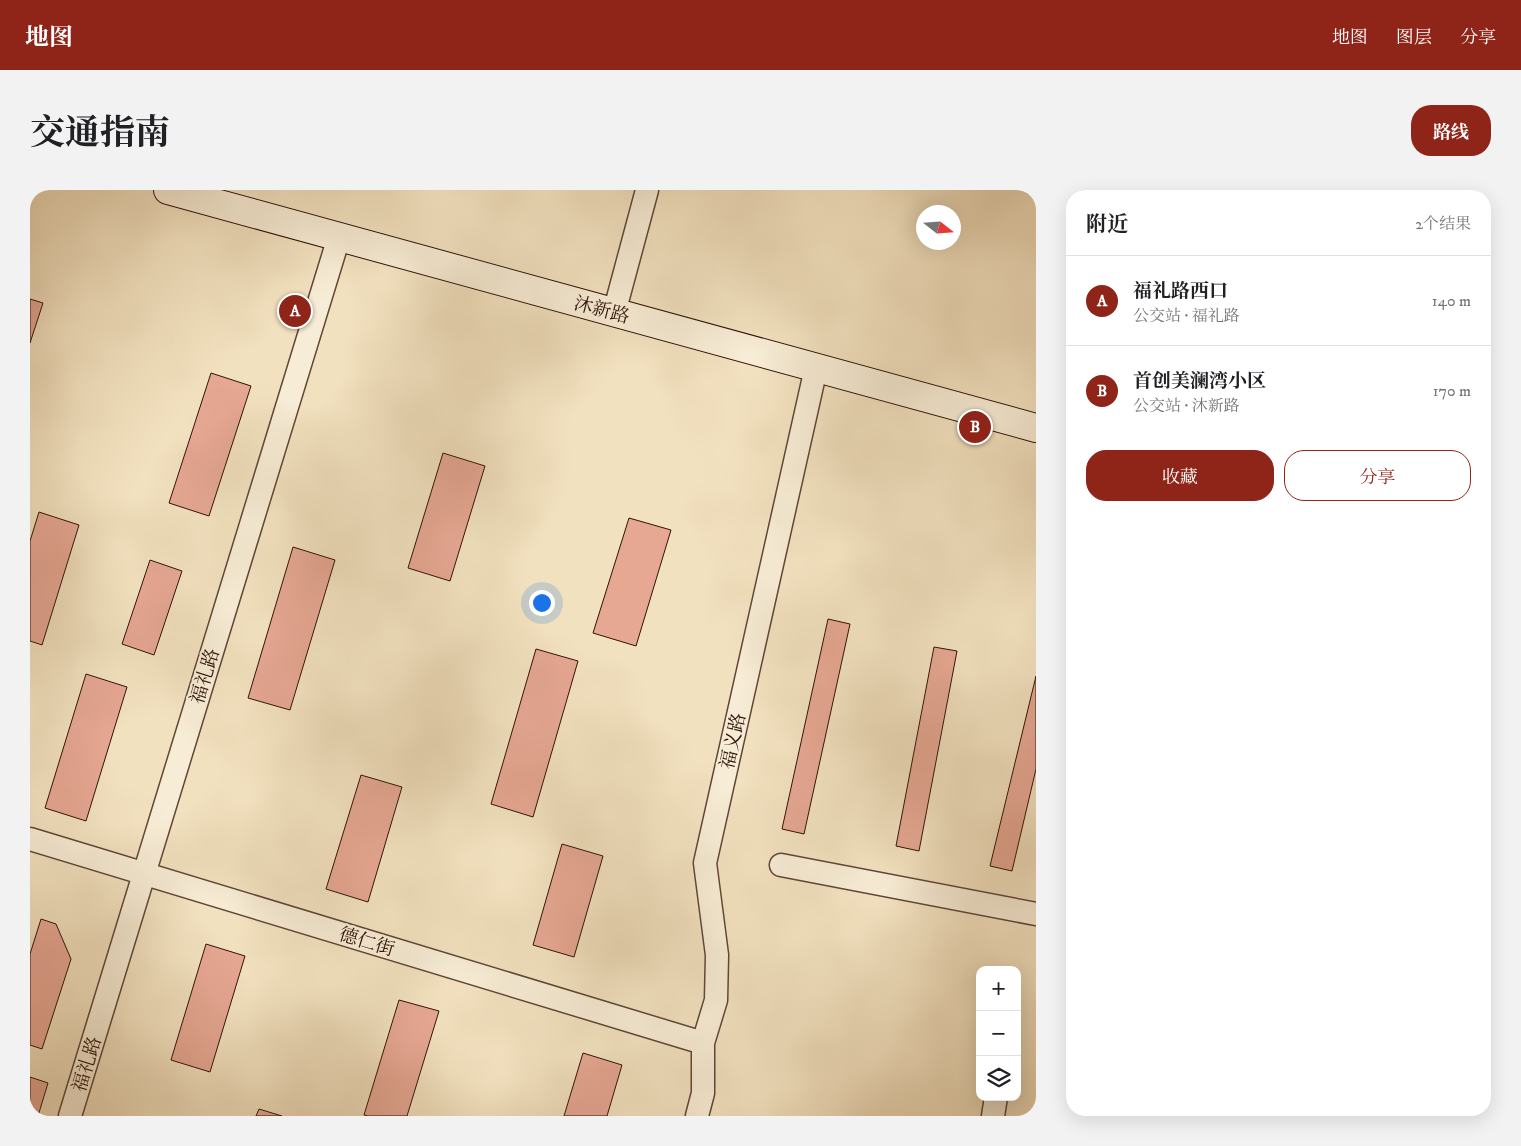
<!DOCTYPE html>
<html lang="zh">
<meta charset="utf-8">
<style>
:root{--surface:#fff;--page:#f2f2f2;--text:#202124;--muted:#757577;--line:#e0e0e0;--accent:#8f2418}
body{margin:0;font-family:"IM FELL DW Pica","Noto Serif SC",serif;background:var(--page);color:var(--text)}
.controls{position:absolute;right:15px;bottom:15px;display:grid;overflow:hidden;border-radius:10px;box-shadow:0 5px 20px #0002}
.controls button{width:45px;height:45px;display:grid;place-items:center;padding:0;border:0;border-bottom:1px solid var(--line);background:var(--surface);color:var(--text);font:25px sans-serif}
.compass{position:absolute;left:886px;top:15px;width:45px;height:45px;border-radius:50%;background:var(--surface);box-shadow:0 5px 20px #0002;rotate:107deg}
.you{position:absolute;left:511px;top:412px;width:18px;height:18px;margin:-12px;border:4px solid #fff;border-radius:50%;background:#1a73e8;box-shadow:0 0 0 8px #1a73e833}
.badge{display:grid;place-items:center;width:32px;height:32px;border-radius:50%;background:var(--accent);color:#fff;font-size:16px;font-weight:700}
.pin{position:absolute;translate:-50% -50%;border:2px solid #fff;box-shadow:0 1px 5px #0006}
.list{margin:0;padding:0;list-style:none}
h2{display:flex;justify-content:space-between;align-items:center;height:65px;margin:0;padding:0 20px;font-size:21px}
h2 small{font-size:16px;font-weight:400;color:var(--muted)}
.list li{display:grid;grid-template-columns:32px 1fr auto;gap:15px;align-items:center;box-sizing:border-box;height:90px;padding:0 20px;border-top:1px solid var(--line)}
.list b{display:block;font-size:19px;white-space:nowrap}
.list p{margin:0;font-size:16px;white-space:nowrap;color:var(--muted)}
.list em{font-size:16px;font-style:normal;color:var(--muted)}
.actions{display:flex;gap:10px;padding:15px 20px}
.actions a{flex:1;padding:11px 0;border:1px solid var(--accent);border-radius:20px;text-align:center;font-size:18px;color:var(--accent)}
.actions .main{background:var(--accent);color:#fff}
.icon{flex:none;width:28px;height:28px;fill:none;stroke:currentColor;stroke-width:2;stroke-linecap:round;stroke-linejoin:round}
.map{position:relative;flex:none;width:1006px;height:926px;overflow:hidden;border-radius:20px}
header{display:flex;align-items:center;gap:30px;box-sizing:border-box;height:70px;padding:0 25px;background:var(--accent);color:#fff}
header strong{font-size:24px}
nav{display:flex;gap:28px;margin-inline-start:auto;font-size:18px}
.intro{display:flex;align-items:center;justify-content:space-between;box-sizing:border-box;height:120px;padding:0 30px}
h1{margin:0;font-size:35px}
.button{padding:12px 22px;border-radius:20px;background:var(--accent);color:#fff;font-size:18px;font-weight:700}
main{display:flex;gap:30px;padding:0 30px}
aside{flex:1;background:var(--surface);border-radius:20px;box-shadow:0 5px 20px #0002}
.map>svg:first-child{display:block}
</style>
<header>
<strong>地图</strong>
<nav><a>地图</a><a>图层</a><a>分享</a></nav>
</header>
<div class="intro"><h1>交通指南</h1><a class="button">路线</a></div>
<main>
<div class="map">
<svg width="1006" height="926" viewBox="0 0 1006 926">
<rect width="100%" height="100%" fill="#f2e1bf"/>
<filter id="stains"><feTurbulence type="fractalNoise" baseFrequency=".004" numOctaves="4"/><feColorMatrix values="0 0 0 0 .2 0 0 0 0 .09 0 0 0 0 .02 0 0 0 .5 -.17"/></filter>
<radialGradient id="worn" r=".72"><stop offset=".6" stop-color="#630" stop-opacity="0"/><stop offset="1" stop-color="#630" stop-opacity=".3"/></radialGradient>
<path fill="#e6a793" stroke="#2f1208" d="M 0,109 L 13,113 L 0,153 Z
M 181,183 L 221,196 L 179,326 L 139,313 Z
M 413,263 L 455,276 L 420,391 L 378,378 Z
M 9,322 L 49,335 L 12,455 L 0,451 L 0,351 Z
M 599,328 L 641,340 L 606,456 L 563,443 Z
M 263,357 L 305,370 L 260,520 L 218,508 Z
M 120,370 L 152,381 L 124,465 L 92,454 Z
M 798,429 L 820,434 L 774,644 L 752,639 Z
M 904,457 L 927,461 L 889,661 L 866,656 Z
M 506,459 L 548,471 L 503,627 L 461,614 Z
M 56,484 L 97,497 L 56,631 L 15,618 Z
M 1006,486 L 1006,579 L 982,681 L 960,676 Z
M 331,585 L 372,597 L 338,712 L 296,699 Z
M 532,654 L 573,666 L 544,767 L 503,755 Z
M 11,729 L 26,734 L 41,769 L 12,859 L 0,855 L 0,764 Z
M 176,754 L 215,766 L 180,882 L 141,870 Z
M 369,810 L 409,821 L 377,926 L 338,926 L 334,925 Z
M 553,863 L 592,875 L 577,926 L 534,926 Z
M 0,887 L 18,893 L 8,926 L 0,926 Z
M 229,919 L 252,926 L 226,926 Z"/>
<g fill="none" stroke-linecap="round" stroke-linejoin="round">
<defs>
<path id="street" d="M 584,123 L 617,0
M 0,649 L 673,853
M 751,675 L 1006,724
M 40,926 L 309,47
M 667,926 L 673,903 L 673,853 L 686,810 L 687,765 L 675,673 L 786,178
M 963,926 L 966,907"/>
<path id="secondary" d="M 138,0 L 1006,238"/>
</defs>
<use href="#street" stroke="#604636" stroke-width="25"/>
<use href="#secondary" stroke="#2f1208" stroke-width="30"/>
<use href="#street" stroke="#f7ecd5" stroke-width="22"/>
<use href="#secondary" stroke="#f7ecd5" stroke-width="28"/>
</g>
<g text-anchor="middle" stroke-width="4" stroke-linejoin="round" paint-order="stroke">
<g font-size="19" fill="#2f1208" stroke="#f7ecd5">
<text transform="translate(572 119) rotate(15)" y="7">沐新路</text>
<text transform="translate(174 486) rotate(-73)" y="7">福礼路</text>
<text transform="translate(702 551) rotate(-77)" y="7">福义路</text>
<text transform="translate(337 751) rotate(17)" y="7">德仁街</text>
<text transform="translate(56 874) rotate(-73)" y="7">福礼路</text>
</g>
</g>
<rect width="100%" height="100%" filter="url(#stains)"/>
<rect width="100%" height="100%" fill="url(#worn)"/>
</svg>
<div class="controls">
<button>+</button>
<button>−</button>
<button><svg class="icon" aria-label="layers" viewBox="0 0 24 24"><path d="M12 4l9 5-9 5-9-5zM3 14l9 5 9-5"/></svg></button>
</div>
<svg class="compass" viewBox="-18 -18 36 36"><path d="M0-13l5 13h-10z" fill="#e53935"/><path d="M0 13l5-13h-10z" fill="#757577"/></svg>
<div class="you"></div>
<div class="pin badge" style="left:265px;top:121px">A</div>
<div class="pin badge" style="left:945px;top:237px">B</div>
</div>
<aside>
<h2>附近<small>2个结果</small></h2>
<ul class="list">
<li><span class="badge">A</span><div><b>福礼路西口</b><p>公交站 · 福礼路</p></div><em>140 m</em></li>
<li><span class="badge">B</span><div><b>首创美澜湾小区</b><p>公交站 · 沐新路</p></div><em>170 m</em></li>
</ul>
<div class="actions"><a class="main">收藏</a><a>分享</a></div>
</aside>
</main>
